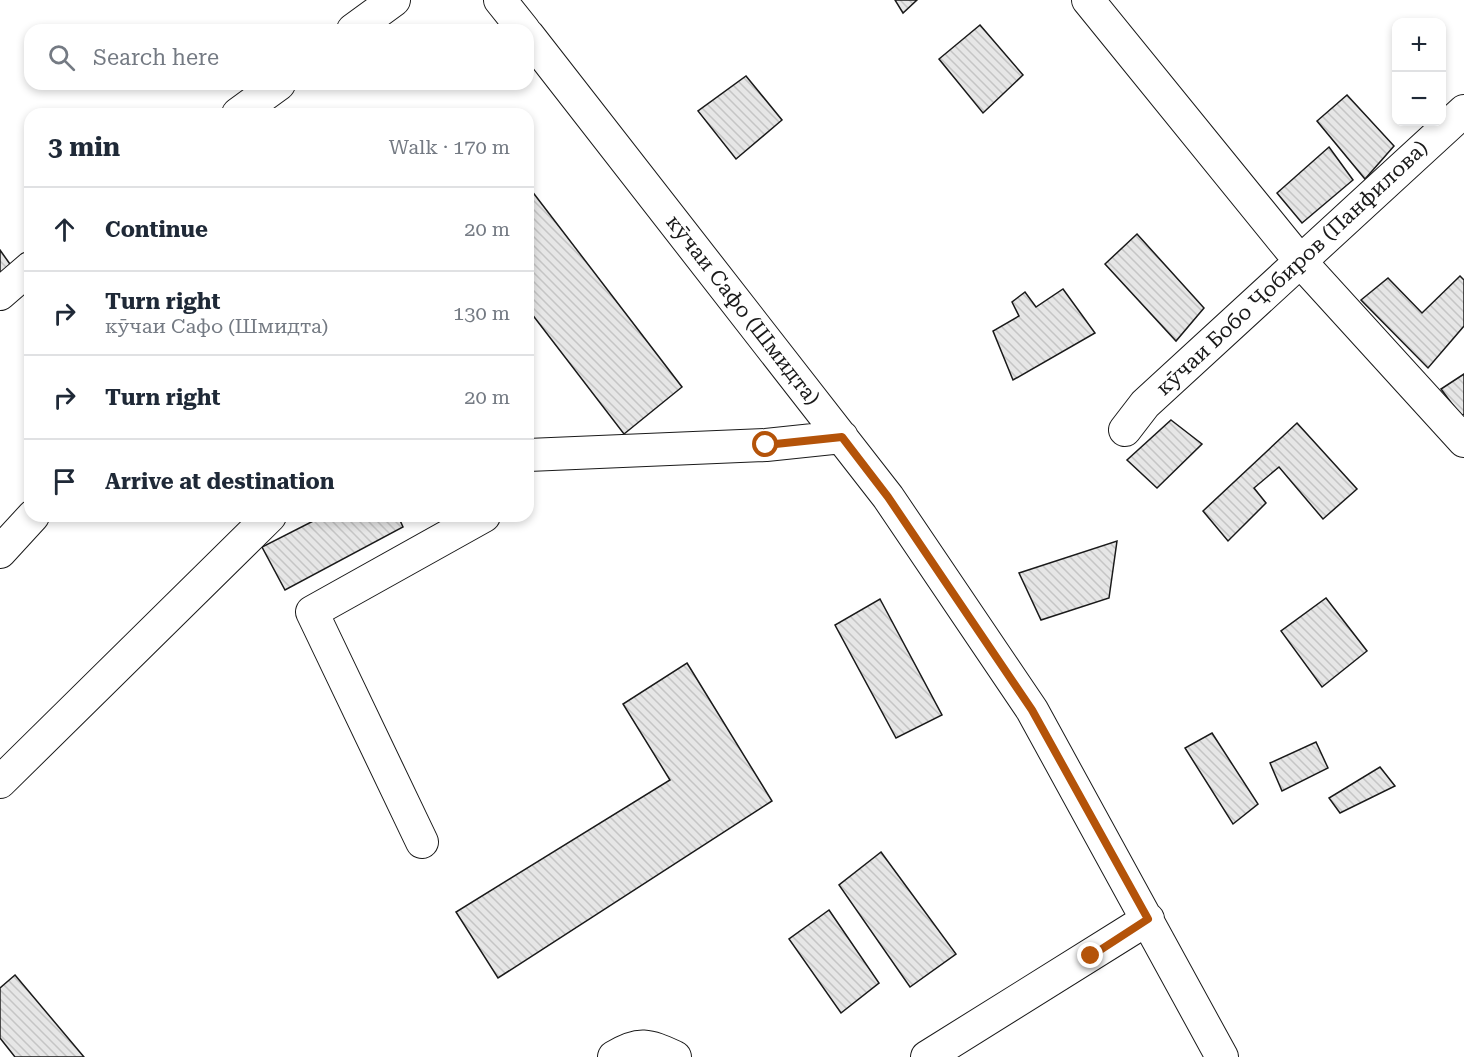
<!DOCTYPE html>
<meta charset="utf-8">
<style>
:root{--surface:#fff;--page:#f2f2f3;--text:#1f2937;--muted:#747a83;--line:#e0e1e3}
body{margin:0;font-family:"Roboto Serif",serif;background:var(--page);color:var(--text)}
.controls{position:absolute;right:18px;top:18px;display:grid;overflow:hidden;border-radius:12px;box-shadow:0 3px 9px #0003}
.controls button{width:54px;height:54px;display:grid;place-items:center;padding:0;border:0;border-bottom:2px solid var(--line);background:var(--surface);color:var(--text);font:30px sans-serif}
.stop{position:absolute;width:18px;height:18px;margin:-14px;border:4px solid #b45309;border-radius:50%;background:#fff}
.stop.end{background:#b45309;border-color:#fff;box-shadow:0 2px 6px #0008}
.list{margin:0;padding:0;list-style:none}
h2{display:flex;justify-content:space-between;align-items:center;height:78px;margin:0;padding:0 24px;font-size:26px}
h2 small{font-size:20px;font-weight:400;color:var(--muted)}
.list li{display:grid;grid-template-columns:39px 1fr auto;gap:18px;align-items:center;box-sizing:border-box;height:84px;padding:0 24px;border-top:2px solid var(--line)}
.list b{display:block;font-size:22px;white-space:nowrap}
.list p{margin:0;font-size:20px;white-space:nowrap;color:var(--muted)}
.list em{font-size:20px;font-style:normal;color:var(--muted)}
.icon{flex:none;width:33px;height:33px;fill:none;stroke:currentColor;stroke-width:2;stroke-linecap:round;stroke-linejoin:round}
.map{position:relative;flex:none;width:1464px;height:1057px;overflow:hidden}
.search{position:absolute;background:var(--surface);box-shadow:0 3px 9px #0003;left:24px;top:24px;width:510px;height:66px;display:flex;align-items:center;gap:15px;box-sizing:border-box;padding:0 21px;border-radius:18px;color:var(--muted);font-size:22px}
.panel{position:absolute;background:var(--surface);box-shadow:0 3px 9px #0003;left:24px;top:108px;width:510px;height:414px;border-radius:18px}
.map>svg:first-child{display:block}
</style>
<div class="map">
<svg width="1464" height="1057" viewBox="0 0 1464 1057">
<defs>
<pattern id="building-back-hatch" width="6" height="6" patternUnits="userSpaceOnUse" patternTransform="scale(1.5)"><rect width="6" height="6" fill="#e6e6e6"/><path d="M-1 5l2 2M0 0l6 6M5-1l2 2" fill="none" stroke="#c5c5c5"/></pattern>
</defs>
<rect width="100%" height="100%" fill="#fff"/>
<path fill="url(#building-back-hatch)" stroke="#1a1a1a" stroke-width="1.5" d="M 895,0 L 917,0 L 903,13 Z
M 980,25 L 1023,75 L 983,113 L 939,59 Z
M 746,76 L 782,120 L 736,159 L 698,111 Z
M 1347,95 L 1394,146 L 1365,179 L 1317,121 Z
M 1329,147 L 1353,180 L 1302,223 L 1277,193 Z
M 528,186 L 682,387 L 624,434 L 528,309 Z
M 1137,234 L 1204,308 L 1176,341 L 1105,264 Z
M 0,250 L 12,267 L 0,278 Z
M 1460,276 L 1464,280 L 1464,326 L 1428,368 L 1361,300 L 1388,278 L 1422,313 Z
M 1063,289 L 1095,333 L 1013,380 L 993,331 L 1019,316 L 1012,302 L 1025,292 L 1036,307 Z
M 1464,374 L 1464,414 L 1461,416 L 1441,389 Z
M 1171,420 L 1202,444 L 1157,488 L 1127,460 Z
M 1297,423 L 1357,489 L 1323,519 L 1279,467 L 1254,488 L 1266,503 L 1228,541 L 1203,511 Z
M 323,516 L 398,516 L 403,527 L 285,590 L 262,547 Z
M 1117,541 L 1109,598 L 1041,620 L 1019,573 Z
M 1326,598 L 1367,651 L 1322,687 L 1281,631 Z
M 880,599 L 942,715 L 896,738 L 835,625 Z
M 687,663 L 772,801 L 498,978 L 456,912 L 670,780 L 623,704 Z
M 1212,733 L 1258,804 L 1233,824 L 1185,748 Z
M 1316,742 L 1328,768 L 1282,791 L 1270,763 Z
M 1380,767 L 1395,786 L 1340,813 L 1329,798 Z
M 881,852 L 956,954 L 910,987 L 839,885 Z
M 829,910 L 879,983 L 841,1013 L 789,939 Z
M 15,975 L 84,1057 L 15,1057 L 0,1038 L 0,988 Z"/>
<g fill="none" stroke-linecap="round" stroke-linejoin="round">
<defs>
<path id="minor" d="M 500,0 L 524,30
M 1088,0 L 1300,261 L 1464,441
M 353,30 L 394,0
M 528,35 L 888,497 L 1032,710 L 1222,1057
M 238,114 L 279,84
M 0,294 L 30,268
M 1125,430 L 1145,404 L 1464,111
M 528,455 L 766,445 L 842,437
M 0,552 L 33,516
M 0,782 L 270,516
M 422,842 L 312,612 L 484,516
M 614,1057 C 640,1041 648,1045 675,1057
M 927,1057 L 1148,919"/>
</defs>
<use href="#minor" stroke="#1a1a1a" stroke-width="34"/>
<use href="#minor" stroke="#fff" stroke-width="32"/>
</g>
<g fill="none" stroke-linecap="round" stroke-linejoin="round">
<path stroke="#b45309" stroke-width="8" d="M 766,445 L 842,437 L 888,497 L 1032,710 L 1148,919 L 1091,956"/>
</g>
<g text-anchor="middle" stroke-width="4.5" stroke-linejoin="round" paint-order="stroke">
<g font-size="21" fill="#1a1a1a" stroke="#fff">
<text transform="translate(1292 268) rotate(-43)" y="7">кӯчаи Бобо Ҷобиров (Панфилова)</text>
<text transform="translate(743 310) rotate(52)" y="7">кӯчаи Сафо (Шмидта)</text>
</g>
</g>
</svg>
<div class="controls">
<button>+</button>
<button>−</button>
</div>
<div class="stop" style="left:766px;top:445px"></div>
<div class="stop end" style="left:1091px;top:956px"></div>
<div class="search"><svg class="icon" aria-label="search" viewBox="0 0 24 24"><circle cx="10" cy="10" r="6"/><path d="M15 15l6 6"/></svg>Search here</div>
<section class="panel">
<h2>3 min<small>Walk · 170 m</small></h2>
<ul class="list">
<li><svg class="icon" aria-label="ahead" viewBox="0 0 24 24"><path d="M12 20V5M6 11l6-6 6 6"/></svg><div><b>Continue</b></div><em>20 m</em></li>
<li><svg class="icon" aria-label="right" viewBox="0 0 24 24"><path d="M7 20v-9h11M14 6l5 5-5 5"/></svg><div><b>Turn right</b><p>кӯчаи Сафо (Шмидта)</p></div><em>130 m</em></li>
<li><svg class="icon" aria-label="right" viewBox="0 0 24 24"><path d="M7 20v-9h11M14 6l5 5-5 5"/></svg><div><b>Turn right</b></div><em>20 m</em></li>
<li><svg class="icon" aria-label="arrive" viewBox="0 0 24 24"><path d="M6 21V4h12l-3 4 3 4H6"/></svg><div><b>Arrive at destination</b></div></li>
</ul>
</section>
</div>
